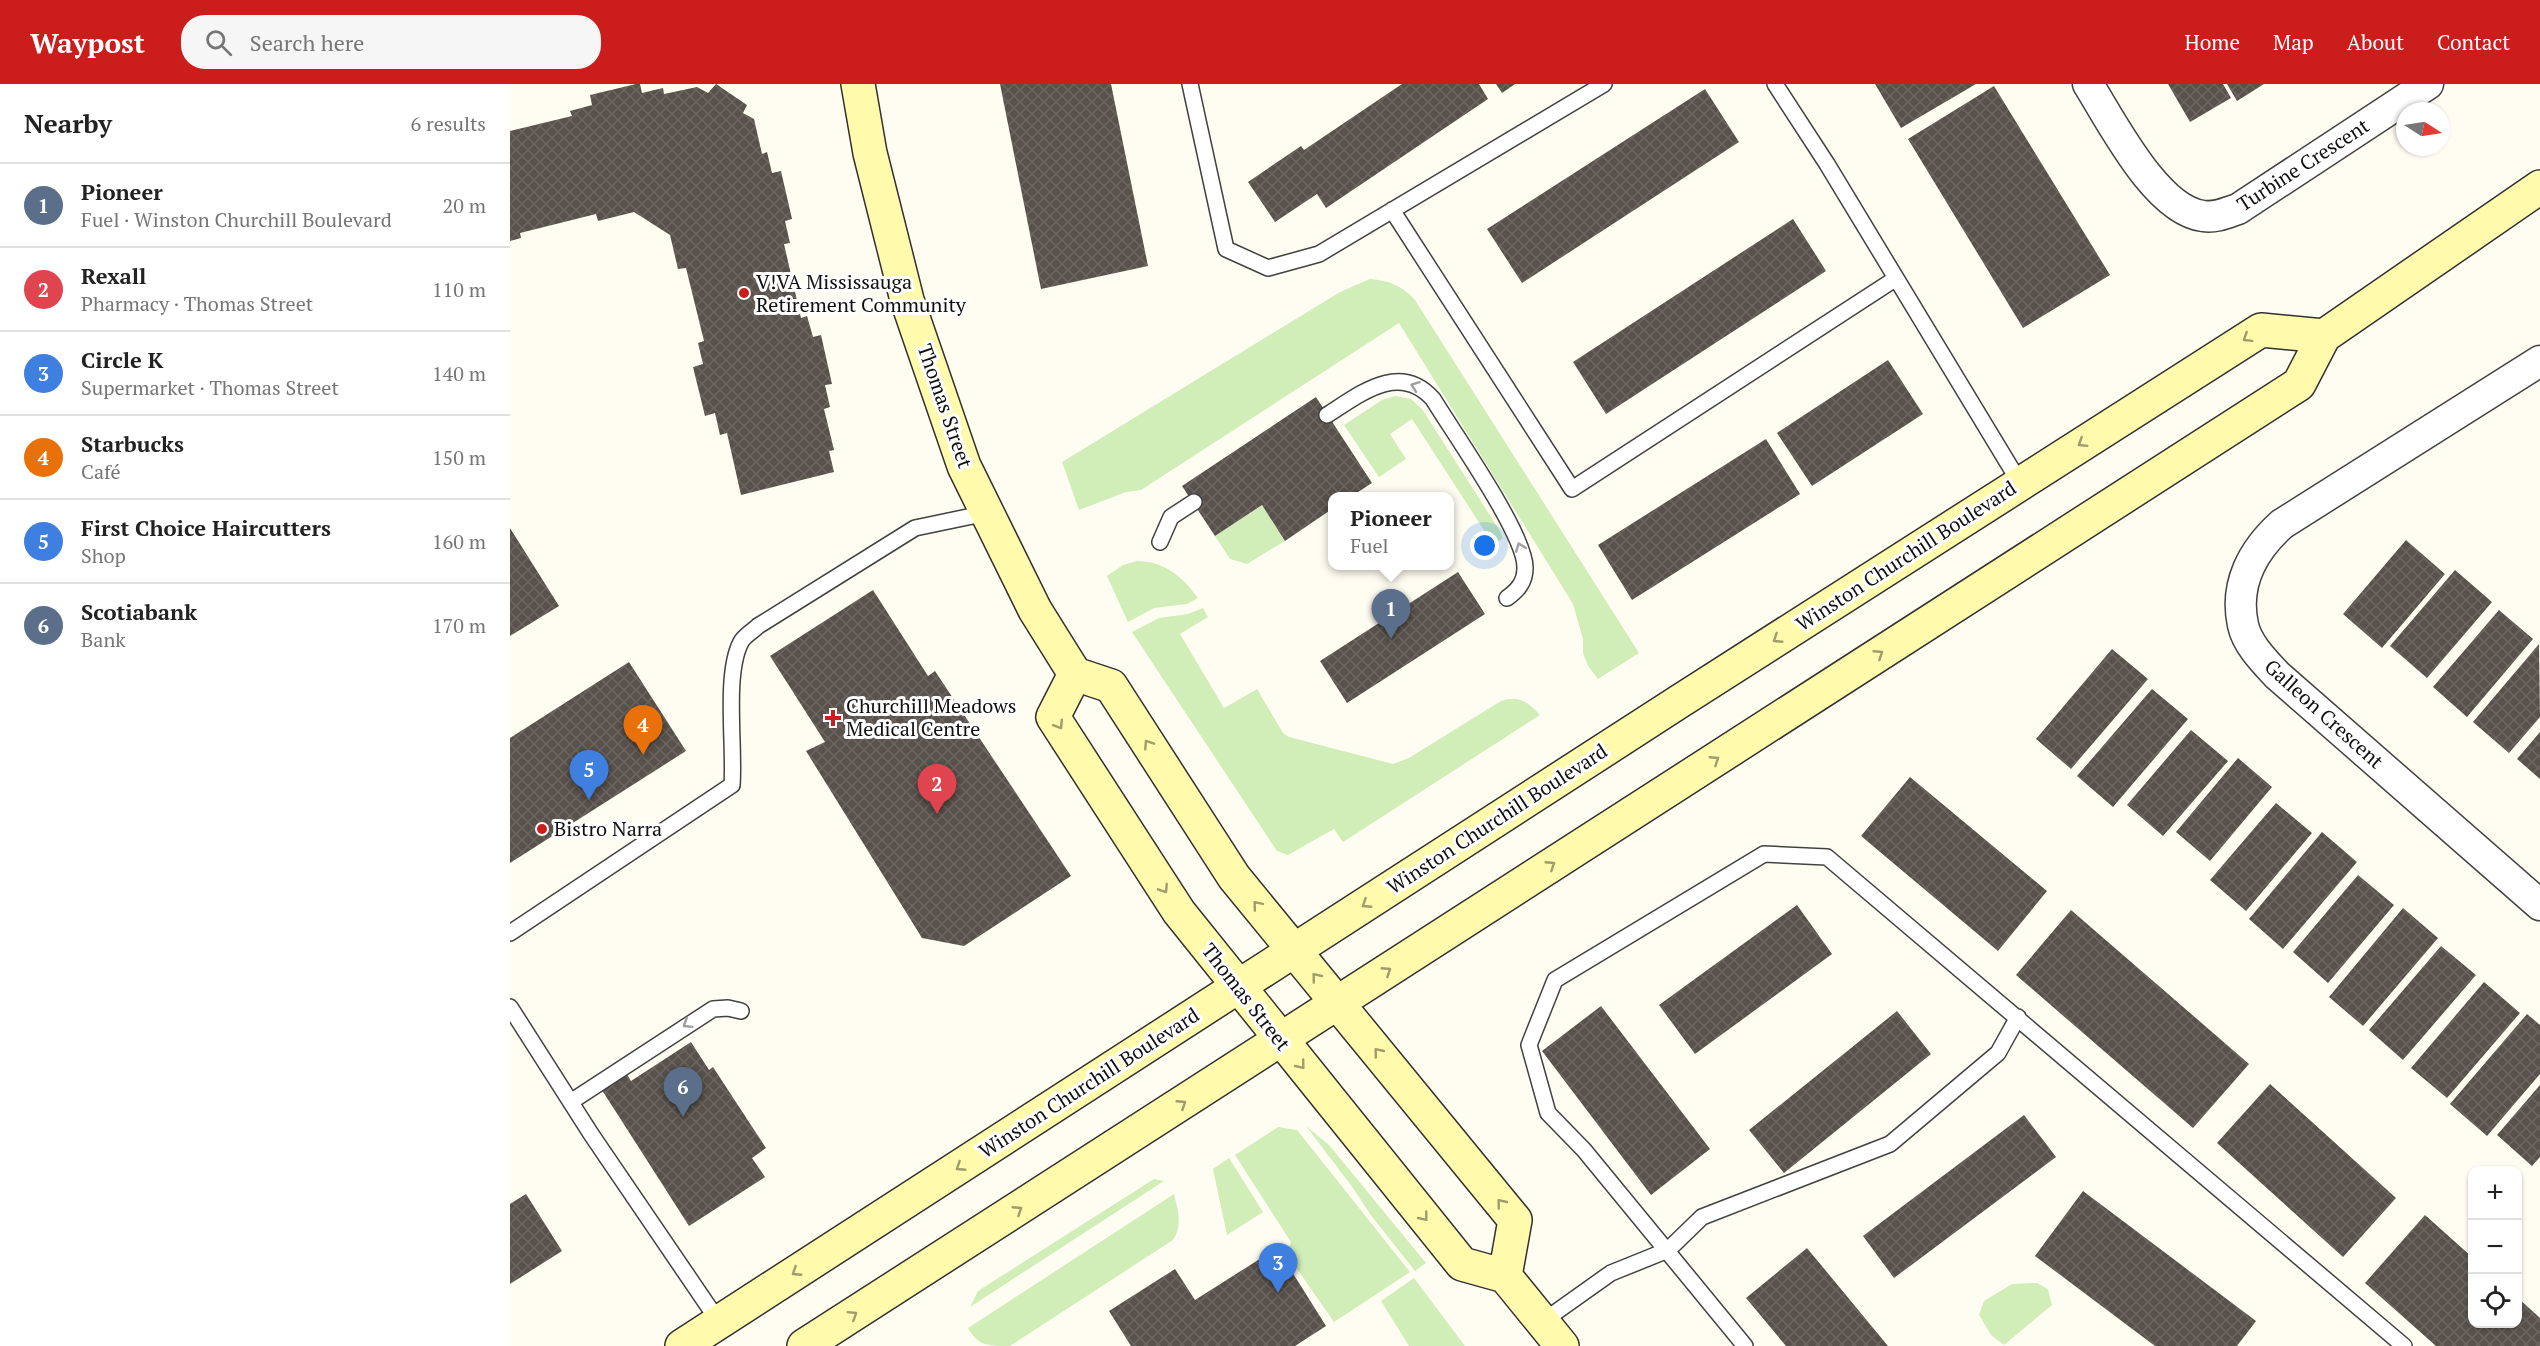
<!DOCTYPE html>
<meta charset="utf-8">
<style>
:root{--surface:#fff;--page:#f6f6f6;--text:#222;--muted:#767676;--line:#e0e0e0;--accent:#ca1d1c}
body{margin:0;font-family:"PT Serif",serif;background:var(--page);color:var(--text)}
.controls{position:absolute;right:18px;bottom:18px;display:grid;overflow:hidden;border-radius:12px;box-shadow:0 2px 4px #0004}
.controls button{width:54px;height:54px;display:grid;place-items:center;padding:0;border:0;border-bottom:2px solid var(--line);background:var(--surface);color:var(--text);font:30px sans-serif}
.compass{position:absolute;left:1886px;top:18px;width:54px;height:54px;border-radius:50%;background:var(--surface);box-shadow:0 2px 4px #0004;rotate:102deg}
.you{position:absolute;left:975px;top:462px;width:21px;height:21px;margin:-15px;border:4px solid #fff;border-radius:50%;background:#1a73e8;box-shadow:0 0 0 9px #1a73e833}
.badge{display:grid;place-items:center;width:39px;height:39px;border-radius:50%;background:var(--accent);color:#fff;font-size:20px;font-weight:700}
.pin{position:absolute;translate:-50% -50px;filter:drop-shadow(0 2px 3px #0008)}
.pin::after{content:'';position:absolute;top:32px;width:21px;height:18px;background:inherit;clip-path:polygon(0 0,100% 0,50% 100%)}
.popup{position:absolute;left:818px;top:408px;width:126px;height:78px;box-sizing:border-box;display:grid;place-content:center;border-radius:12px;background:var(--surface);filter:drop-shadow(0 2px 4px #0005);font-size:20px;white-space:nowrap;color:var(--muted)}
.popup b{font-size:22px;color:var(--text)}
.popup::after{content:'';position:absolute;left:50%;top:100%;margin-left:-12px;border:12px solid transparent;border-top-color:var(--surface)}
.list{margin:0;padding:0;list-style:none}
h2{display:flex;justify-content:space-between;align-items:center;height:78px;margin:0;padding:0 24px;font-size:26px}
h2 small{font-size:20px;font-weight:400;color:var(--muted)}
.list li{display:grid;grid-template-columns:39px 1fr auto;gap:18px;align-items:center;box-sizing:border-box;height:84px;padding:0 24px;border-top:2px solid var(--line)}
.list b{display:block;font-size:22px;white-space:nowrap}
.list p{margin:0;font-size:20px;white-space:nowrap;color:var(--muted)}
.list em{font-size:20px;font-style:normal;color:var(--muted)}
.icon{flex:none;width:33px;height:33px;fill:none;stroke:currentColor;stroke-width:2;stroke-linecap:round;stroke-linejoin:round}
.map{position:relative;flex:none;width:2030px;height:1262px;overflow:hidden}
header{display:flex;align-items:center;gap:36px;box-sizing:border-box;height:84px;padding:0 30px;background:var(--accent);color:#fff}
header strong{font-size:28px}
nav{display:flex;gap:33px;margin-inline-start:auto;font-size:21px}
.search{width:420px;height:54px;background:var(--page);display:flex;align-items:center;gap:15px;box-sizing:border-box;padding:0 21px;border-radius:24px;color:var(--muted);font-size:22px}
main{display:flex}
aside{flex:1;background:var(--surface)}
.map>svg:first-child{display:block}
</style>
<header>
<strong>Waypost</strong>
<div class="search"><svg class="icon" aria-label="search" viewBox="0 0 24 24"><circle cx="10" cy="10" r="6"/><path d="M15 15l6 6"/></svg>Search here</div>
<nav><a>Home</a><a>Map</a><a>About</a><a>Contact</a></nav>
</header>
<main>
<aside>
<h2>Nearby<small>6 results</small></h2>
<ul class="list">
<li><span class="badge" style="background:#5c6f8a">1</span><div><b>Pioneer</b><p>Fuel · Winston Churchill Boulevard</p></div><em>20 m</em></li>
<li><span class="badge" style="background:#e0444e">2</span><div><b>Rexall</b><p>Pharmacy · Thomas Street</p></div><em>110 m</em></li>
<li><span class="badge" style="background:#3f7fe0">3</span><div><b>Circle K</b><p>Supermarket · Thomas Street</p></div><em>140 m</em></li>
<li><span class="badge" style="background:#e8710a">4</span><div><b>Starbucks</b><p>Café</p></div><em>150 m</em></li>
<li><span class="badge" style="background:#3f7fe0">5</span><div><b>First Choice Haircutters</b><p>Shop</p></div><em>160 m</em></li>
<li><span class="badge" style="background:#5c6f8a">6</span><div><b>Scotiabank</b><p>Bank</p></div><em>170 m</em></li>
</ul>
</aside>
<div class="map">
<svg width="2030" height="1262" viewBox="0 0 2030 1262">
<defs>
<pattern id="building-cross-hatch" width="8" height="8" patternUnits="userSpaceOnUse" patternTransform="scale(1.5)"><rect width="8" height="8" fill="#59514b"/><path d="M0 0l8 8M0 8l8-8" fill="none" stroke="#6c6561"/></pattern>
</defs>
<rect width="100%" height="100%" fill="#fffdf1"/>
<path fill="#d1edb8" d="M 860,195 C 880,197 891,201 905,216 L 1129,569 L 1088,595 L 1078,582 L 1073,569 L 1073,555 L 1063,520 L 889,239 L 631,406 L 616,408 L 569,426 L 552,378 L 830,208 Z
M 885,312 L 901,315 L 912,325 L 990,447 L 993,454 L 985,460 L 981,457 L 902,335 L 880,350 L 896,375 L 869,393 L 834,341 L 872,316 Z
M 752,421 L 775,457 L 737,480 L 720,475 L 705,452 Z
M 627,477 C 654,477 673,493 688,514 L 677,520 L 644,524 L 618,538 L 597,492 L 613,481 Z
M 693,524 L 698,533 L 670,550 L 714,624 L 747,605 L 773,649 L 779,653 L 883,680 L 899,674 L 991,617 C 1009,611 1018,618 1030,631 L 833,758 L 824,745 L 778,771 L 767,767 L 622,548 L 649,534 L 678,530 Z
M 796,1042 L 819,1061 L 916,1179 L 905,1187 L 860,1130 L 843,1104 Z
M 768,1043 L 787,1046 L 900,1188 L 824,1238 L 778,1172 L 781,1158 L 725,1071 Z
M 719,1074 L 753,1128 L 717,1151 L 703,1085 Z
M 644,1095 L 654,1097 L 460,1223 L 468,1207 Z
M 664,1110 C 668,1127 673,1141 663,1156 L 500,1262 C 478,1262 468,1262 458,1244 Z
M 904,1194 L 955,1262 L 899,1262 L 871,1217 Z
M 1527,1199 L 1538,1205 L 1542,1221 L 1494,1261 L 1481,1251 L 1469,1231 L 1474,1217 L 1502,1200 Z"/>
<path fill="url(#building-cross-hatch)" d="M 126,0 L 130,0 L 132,9 L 153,4 L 154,10 L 187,3 L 198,9 L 206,0 L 237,21 L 233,29 L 244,35 L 252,70 L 257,68 L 262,89 L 271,87 L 282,135 L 275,137 L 280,159 L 274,160 L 291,234 L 297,232 L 303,253 L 311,251 L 322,300 L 315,301 L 320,323 L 314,325 L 324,366 L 319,367 L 324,388 L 231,411 L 217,349 L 210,351 L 205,329 L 195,332 L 183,283 L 193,280 L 188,259 L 194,257 L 176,184 L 168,185 L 160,151 L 124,128 L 88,137 L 86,130 L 10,149 L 11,154 L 0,157 L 0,47 L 62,32 L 60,27 L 82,21 L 80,11 Z
M 490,0 L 601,0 L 638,182 L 531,205 Z
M 892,0 L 969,0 L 978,15 L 816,124 L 807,110 L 765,138 L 738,98 L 791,62 L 794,66 Z
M 986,0 L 1005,0 L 992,9 Z
M 1365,0 L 1466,0 L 1391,44 Z
M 1658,0 L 1713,0 L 1721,14 L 1680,38 Z
M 1717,0 L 1754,0 L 1727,17 Z
M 1484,2 L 1600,191 L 1513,244 L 1398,55 Z
M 1195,5 L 1229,58 L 1012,199 L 977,145 Z
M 1283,135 L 1316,187 L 1096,330 L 1063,278 Z
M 1378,276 L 1413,330 L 1302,402 L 1267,349 Z
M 806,313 L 862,399 L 842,412 L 822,412 L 822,425 L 775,457 L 752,421 L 705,452 L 672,402 Z
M 1256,355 L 1290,410 L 1122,516 L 1088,461 Z
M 0,444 L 49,522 L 0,552 Z
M 1896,456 L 1935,490 L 1872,564 L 1833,530 Z
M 1945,486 L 1982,518 L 1917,594 L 1880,562 Z
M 948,488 L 975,530 L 837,619 L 810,577 Z
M 363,506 L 418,592 L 425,587 L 561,792 L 454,862 L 412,854 L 296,667 L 315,658 L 260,572 Z
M 1989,526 L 2023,555 L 1957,633 L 1923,603 Z
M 2029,560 L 2030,633 L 1999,669 L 1963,638 Z
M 1602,565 L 1638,595 L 1561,685 L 1526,655 Z
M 119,578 L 176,667 L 0,779 L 0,654 Z
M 1642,605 L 1678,635 L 1603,723 L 1567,692 Z
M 1681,646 L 1718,677 L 1653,752 L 1617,721 Z
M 2030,648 L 2030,695 L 2007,675 Z
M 1728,674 L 1762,703 L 1700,777 L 1666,748 Z
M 1400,693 L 1537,807 L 1488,867 L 1351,752 Z
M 1766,719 L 1802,749 L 1736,827 L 1700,796 Z
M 1812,748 L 1847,778 L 1773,865 L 1739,835 Z
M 1848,791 L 1884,821 L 1818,899 L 1783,868 Z
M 1287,821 L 1322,870 L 1185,970 L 1149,921 Z
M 1893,824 L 1928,854 L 1853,942 L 1819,913 Z
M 1561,826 L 1739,980 L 1683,1044 L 1506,891 Z
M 1931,862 L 1966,891 L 1893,976 L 1859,946 Z
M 1974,898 L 2010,929 L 1937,1014 L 1901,984 Z
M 1091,922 L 1200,1065 L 1141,1111 L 1032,967 Z
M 1387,927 L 1421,970 L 1274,1089 L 1239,1046 Z
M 2017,930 L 2030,941 L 2030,990 L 1977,1052 L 1940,1020 Z
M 181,958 L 199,986 L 203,983 L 256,1064 L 242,1074 L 255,1093 L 179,1142 L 90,1003 L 115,987 L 121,997 Z
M 1760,1000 L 1886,1114 L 1833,1173 L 1707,1059 Z
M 2030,1001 L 2030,1073 L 2022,1082 L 1987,1051 Z
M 1514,1031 L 1546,1073 L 1384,1194 L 1353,1152 Z
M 1573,1107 L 1746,1237 L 1727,1262 L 1645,1262 L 1525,1172 Z
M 16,1110 L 52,1167 L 0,1200 L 0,1120 Z
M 1915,1131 L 1962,1173 L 1962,1240 L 2008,1240 L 2008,1214 L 2030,1234 L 2030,1262 L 1926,1262 L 1855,1199 Z
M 767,1164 L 816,1242 L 785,1262 L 621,1262 L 599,1227 L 665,1185 L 685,1216 Z
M 1297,1164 L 1378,1262 L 1276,1262 L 1236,1214 Z"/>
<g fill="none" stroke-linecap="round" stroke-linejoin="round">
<defs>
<path id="lane" d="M 680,0 L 716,165 L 758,184 L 809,170 L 1094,0
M 1265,0 L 1317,80 L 1510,399
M 882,126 L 1062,405 L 1385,195
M 817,331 C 849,311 889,277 923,315 C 943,348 1016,451 1015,484 C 1015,498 1008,506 997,514
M 650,458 L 661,433 L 684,418
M 0,849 L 222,701 C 225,662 214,590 231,558 C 234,552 243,547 248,542 L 405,444 L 477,429
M 0,923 L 81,1050 L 209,1238
M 62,1017 L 203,925 L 218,924 L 231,927
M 1032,1238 L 1101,1189 L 1158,1166 L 1192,1133 L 1380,1060 L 1488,969 L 1508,933
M 1235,1262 L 1074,1066 L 1038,1029 L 1019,961 L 1045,896 L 1254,770 L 1317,773 L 1894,1262"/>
<path id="street" d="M 1578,0 C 1602,38 1646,126 1693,132 C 1706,134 1716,129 1728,125 L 1918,0
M 2030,277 L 1772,440 C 1743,466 1724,500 1733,541 C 1737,560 1754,577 1767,591 L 2030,821"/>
<path id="secondary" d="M 348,0 L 360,69 L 397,216 L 454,382 L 525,526 L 565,590 L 601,602 L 724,793 L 1005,1136 L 995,1192
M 565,590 L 543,633 L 669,828 L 952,1180 L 995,1192 L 1052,1262
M 172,1262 L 1167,619 L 1751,246 L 1814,252
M 294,1262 L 1789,300 L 1814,252 L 2030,103"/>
</defs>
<use href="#lane" stroke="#424242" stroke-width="18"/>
<use href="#street" stroke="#424242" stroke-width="33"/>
<use href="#secondary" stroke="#313131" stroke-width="36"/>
<use href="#lane" stroke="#fff" stroke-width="15"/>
<use href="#street" stroke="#fff" stroke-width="30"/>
<use href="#secondary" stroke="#fffaac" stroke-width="33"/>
</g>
<defs><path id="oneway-chevron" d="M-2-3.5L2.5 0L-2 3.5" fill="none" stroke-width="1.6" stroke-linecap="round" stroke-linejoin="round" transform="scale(1.5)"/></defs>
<g stroke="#9f9c6d">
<use href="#oneway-chevron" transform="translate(1737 254) rotate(148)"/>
<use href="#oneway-chevron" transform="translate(1572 359) rotate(148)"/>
<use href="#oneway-chevron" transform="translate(1267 555) rotate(147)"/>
<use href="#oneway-chevron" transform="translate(1369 570) rotate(-33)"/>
<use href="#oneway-chevron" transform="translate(549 641) rotate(58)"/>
<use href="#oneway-chevron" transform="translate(638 660) rotate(-123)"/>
<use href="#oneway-chevron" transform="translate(1205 676) rotate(-33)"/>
<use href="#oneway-chevron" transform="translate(1041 781) rotate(-33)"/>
<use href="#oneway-chevron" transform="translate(654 805) rotate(57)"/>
<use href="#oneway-chevron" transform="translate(856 820) rotate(147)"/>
<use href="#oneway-chevron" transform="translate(747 821) rotate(-130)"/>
<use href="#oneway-chevron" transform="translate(877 887) rotate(-33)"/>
<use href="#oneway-chevron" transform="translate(806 893) rotate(-129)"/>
<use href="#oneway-chevron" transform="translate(868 968) rotate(-129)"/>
<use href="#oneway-chevron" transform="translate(791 981) rotate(51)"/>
<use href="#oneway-chevron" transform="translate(672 1020) rotate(-33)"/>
<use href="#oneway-chevron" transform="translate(450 1083) rotate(147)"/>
<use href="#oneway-chevron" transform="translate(991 1119) rotate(-129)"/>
<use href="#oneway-chevron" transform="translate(508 1126) rotate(-33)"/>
<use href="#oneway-chevron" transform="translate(914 1133) rotate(51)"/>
<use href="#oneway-chevron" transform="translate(286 1188) rotate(147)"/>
<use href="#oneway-chevron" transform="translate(343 1231) rotate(-32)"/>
</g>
<g stroke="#9f9f9f">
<use href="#oneway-chevron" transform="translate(905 302) rotate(-160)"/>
<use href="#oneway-chevron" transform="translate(1010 463) rotate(-111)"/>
<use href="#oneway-chevron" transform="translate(177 940) rotate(148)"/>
</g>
<g fill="#ca1d1c" stroke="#fff" stroke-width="2">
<circle cx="234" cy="209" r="6"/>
<path d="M320 625h6v6h6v6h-6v6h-6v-6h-6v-6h6z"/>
<circle cx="32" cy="745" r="6"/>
</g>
<g text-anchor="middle" stroke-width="6" stroke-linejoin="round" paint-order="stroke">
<g font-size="20" fill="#0f0f0f" stroke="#fff">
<text transform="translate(1793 81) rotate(-33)" y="7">Turbine Crescent</text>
<text transform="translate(435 322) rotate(71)" y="7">Thomas Street</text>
<text transform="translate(1396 472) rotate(-33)" y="7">Winston Churchill Boulevard</text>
<text transform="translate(1814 630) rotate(42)" y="7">Galleon Crescent</text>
<text transform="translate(987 735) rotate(-33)" y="7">Winston Churchill Boulevard</text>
<text transform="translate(736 913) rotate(52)" y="7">Thomas Street</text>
<text transform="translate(579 999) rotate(-33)" y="7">Winston Churchill Boulevard</text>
</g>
<g font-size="20" fill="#0f0f0f" stroke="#fff" text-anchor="start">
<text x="246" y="205">V!VA Mississauga<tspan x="246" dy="23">Retirement Community</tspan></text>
<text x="336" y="629">Churchill Meadows<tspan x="336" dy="23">Medical Centre</tspan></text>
<text x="44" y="752">Bistro Narra</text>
</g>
</g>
</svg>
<div class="controls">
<button>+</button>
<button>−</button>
<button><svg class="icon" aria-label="locate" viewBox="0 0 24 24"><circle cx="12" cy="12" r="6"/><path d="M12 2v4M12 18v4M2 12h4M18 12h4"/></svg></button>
</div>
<svg class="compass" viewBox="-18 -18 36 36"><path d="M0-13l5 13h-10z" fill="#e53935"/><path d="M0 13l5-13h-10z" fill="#767676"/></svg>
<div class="you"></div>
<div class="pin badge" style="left:881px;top:555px;background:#5c6f8a">1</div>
<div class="popup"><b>Pioneer</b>Fuel</div>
<div class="pin badge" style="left:427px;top:730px;background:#e0444e">2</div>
<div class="pin badge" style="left:768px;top:1209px;background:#3f7fe0">3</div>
<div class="pin badge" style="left:133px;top:671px;background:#e8710a">4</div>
<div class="pin badge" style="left:79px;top:716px;background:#3f7fe0">5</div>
<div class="pin badge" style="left:173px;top:1033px;background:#5c6f8a">6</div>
</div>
</main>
